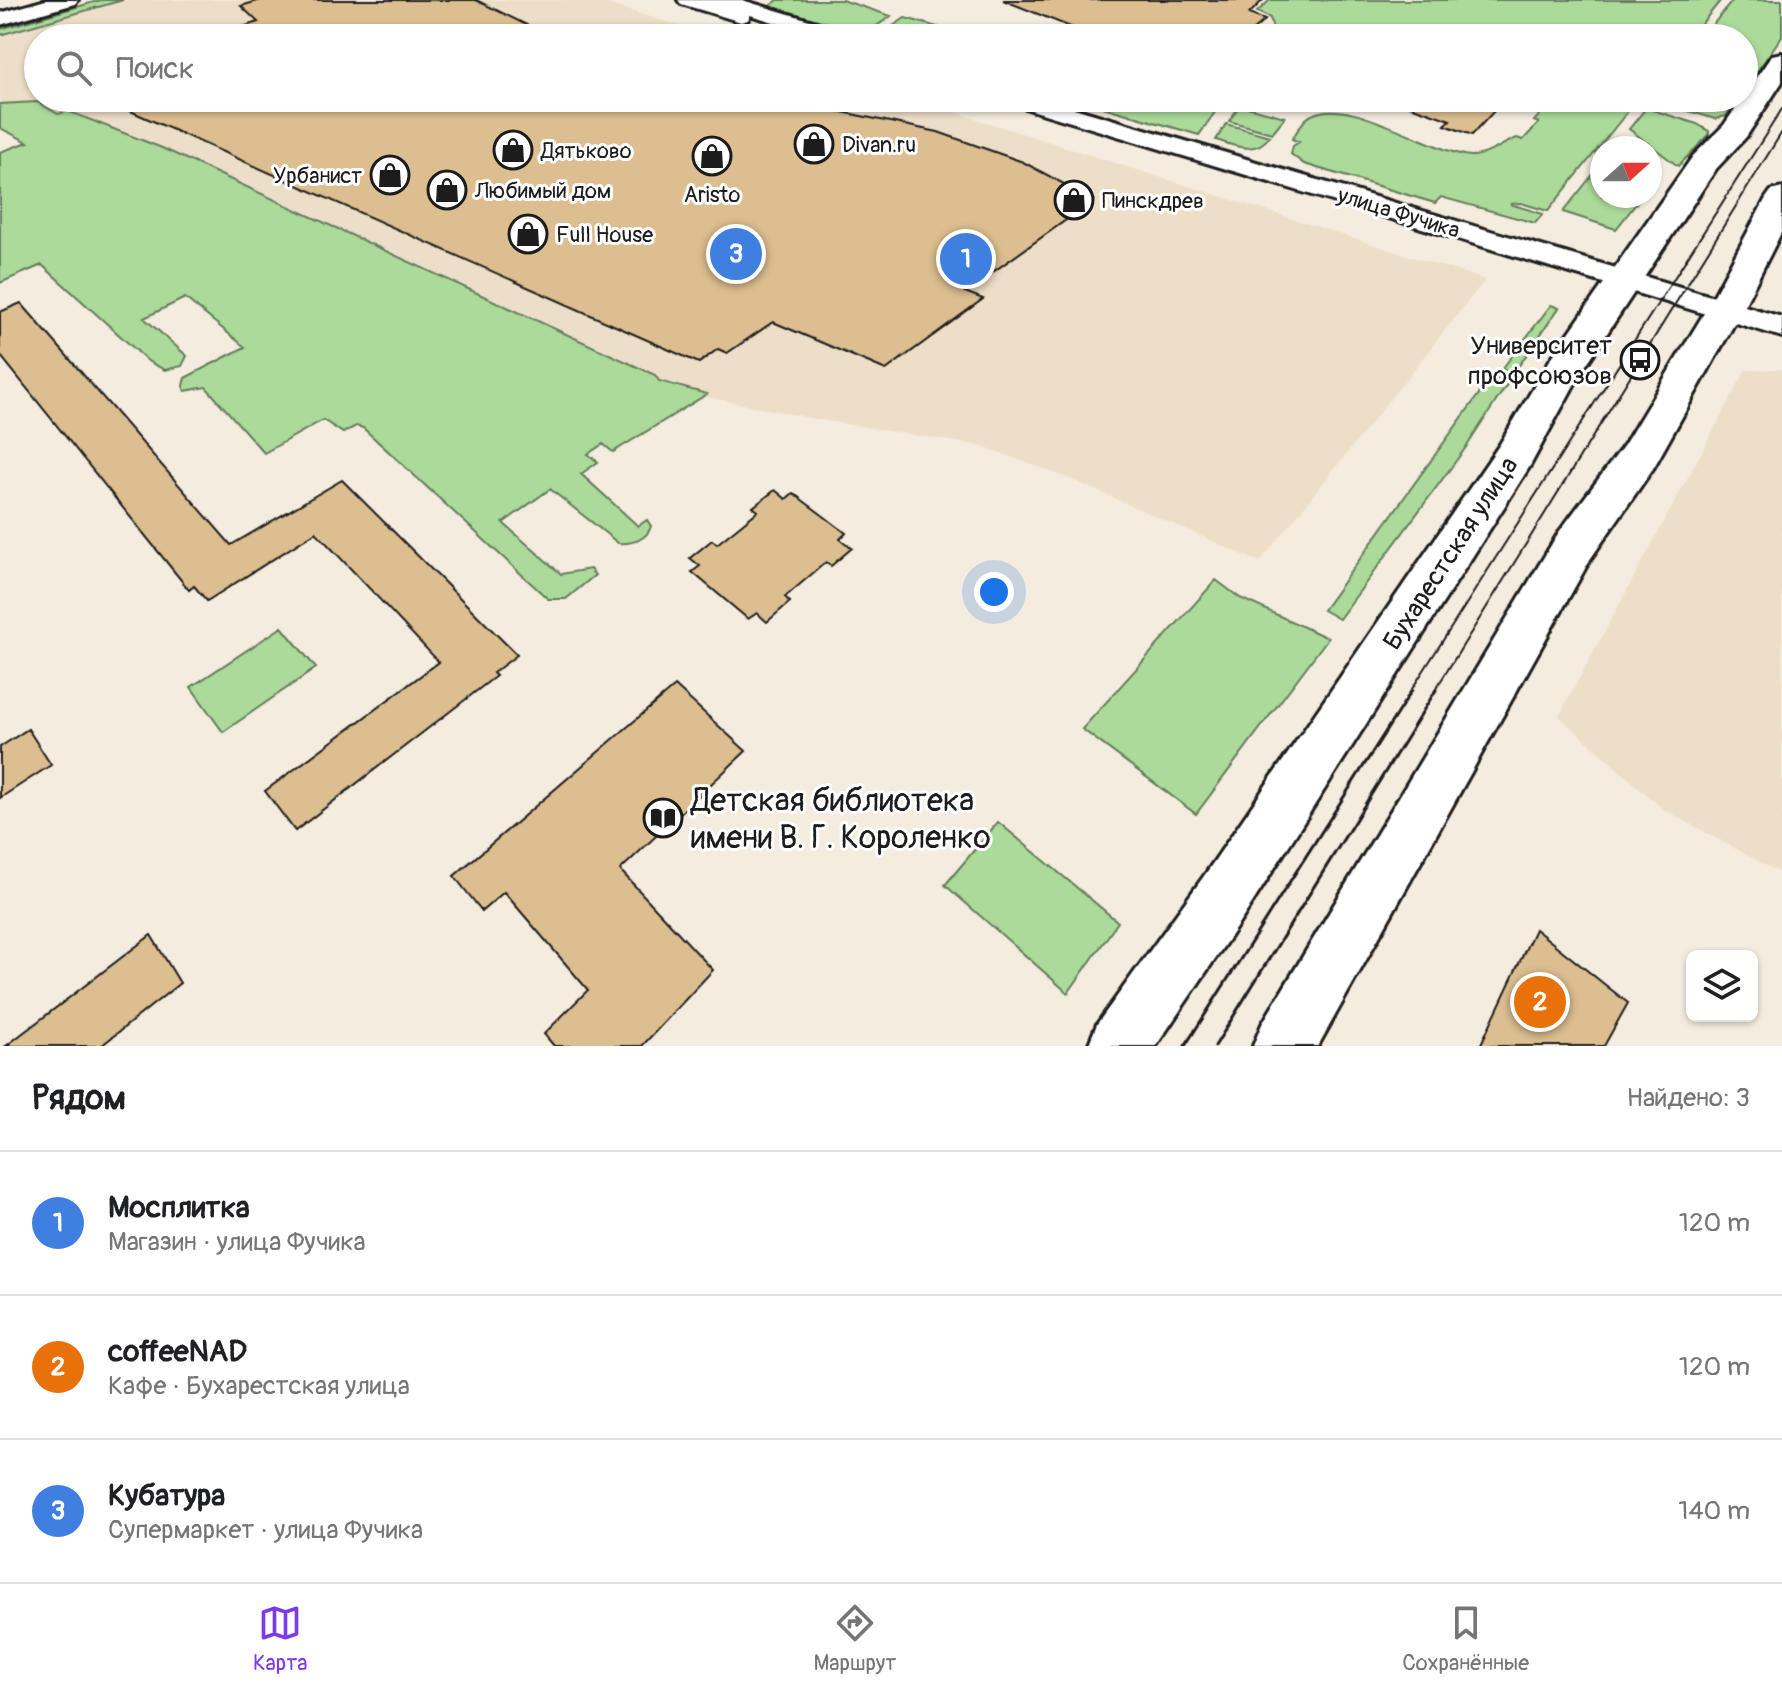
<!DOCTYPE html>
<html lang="ru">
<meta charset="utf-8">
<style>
:root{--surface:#fff;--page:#f6f6f6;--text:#202124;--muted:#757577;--line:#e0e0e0;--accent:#7c3aed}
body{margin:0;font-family:Pangolin,sans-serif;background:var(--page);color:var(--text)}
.controls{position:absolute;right:24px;bottom:24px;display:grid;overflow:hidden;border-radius:12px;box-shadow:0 2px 6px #0004}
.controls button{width:72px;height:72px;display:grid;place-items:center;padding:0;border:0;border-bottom:2px solid var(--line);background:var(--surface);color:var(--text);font:40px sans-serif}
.compass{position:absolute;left:1590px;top:136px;width:72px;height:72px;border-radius:50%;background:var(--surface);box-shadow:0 2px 6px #0004;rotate:69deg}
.you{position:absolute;left:994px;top:592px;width:28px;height:28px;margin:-20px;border:6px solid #fff;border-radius:50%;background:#1a73e8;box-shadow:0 0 0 12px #1a73e833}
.badge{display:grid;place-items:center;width:52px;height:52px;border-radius:50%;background:var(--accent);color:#fff;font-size:26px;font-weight:700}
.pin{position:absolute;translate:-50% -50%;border:4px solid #fff;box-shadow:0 2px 8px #0006}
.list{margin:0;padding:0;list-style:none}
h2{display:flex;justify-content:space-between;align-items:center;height:104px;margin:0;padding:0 32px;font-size:34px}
h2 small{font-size:26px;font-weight:400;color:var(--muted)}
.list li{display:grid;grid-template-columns:52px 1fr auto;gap:24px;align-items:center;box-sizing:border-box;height:144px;padding:0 32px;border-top:2px solid var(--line)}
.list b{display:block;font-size:30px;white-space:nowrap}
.list p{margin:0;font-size:26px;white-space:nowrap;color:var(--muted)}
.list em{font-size:26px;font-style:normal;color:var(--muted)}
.icon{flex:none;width:44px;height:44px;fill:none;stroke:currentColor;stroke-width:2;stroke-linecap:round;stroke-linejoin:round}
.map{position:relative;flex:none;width:1782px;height:1046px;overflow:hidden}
.search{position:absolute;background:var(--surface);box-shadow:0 2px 6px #0004;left:24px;right:24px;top:24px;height:88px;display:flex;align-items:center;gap:20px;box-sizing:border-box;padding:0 28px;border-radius:44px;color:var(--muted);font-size:30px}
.sheet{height:536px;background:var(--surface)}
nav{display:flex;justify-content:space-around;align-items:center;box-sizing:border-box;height:112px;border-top:2px solid var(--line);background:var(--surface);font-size:22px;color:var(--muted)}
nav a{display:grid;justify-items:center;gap:4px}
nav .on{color:var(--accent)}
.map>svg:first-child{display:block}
</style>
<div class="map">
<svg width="1782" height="1046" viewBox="0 0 1782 1046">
<rect width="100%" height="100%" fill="#f4ecde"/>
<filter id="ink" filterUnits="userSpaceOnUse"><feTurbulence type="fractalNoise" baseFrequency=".0125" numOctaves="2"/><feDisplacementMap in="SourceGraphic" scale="16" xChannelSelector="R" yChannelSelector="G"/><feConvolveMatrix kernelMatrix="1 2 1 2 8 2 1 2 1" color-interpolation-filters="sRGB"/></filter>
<g filter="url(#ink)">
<path fill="#eddec7" d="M 123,0 L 595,0 L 718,38 L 38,38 L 38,98 L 910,98 L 1485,280 L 1260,562 L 1068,478 L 982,446 L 821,420 L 657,387 L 241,210 L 0,101 L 0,35 Z
M 1782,369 L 1782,874 L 1663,809 L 1559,716 L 1746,370 Z"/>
<path fill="#abda9a" stroke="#647b5b" stroke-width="2" d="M 101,0 L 123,0 L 0,35 L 0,29 Z
M 778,0 L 842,0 L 891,16 L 875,27 L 857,34 L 767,8 Z
M 1270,0 L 1721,0 L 1690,38 L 1287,38 L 1271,33 L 1273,29 L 1270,18 L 1257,12 Z
M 1733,0 L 1782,0 L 1782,36 L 1744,90 L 1744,38 L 1702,38 Z
M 905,18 L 909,19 L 976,38 L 875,38 Z
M 1072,98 L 1211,98 L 1220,105 L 1199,135 Z
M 1654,98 L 1738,98 L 1726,116 L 1715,119 L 1652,100 Z
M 37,102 L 58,114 L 68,111 L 162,148 L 655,375 L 659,381 L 707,394 L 613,452 L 603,444 L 588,454 L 598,462 L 581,474 L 638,526 L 647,520 L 651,526 C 647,540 632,544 618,543 L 550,489 L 503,523 L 561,574 L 590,569 L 595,575 L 566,599 L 548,599 L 363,428 L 356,426 L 343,433 L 323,420 L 264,453 L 206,387 L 185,391 L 183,386 L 185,378 L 245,347 L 185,298 L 144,318 L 187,356 L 182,366 L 165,370 L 149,362 L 42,265 L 0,283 L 0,152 L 28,142 L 0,128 L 0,104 Z
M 1619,104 L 1632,106 L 1548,211 L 1521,203 L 1510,204 L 1543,214 L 1535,223 L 1441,197 L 1435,203 L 1304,164 L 1291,154 L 1293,146 L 1299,142 L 1292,139 C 1296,133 1301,124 1306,119 C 1341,88 1432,154 1472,156 C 1488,156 1503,143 1517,138 L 1523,140 L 1539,123 L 1534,121 L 1546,108 L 1557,105 Z
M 1240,105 L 1285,117 L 1272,133 L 1229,121 Z
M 1646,108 L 1697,124 L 1709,131 L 1709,135 L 1678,166 L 1629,129 Z
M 1226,124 L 1270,136 C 1255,156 1236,146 1216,140 Z
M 1602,163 L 1602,196 L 1642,196 L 1616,229 L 1563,212 Z
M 1551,305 L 1559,308 L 1513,374 L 1502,369 Z
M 1492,376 L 1508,383 L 1467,446 L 1339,619 L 1323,610 Z
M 1216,580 L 1240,598 L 1328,638 L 1196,814 L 1082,729 Z
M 282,627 L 316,668 L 223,732 L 191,687 Z
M 998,822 L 1118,922 L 1068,993 L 945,885 Z"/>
<path fill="#dcbe90" stroke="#1c1c1c" stroke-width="2" d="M 261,0 L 476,0 L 553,38 L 225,38 L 224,33 L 258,22 L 241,6 Z
M 1003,0 L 1263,0 L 1249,14 L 1265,20 L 1244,38 L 1098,38 Z
M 101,98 L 775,98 L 938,132 L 1023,162 L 1094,200 L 965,292 L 983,299 L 886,370 L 773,322 L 727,353 L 718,349 L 699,363 Z
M 1396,98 L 1506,98 L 1472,135 L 1445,125 L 1450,120 L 1396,101 Z
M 21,303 L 231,545 L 342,480 L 517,655 L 493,673 L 496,676 L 295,831 L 265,791 L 439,662 L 316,532 L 207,601 L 194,586 L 189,590 L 0,355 L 0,312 Z
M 775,490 L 786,499 L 793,493 L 825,517 L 846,533 L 840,539 L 852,548 L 831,566 L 826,562 L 785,597 L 790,602 L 767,622 L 757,613 L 748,619 L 692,572 L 700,566 L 690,558 L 712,540 L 717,544 L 758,511 L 753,507 Z
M 675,686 L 746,751 L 620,870 L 713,970 L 642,1046 L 554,1046 L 544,1034 L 588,990 L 504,892 L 482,911 L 454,876 Z
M 28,729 L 51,765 L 0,798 L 0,747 Z
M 1535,929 L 1628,1003 L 1604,1046 L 1480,1046 Z
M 151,935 L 180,983 L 101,1046 L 6,1046 Z"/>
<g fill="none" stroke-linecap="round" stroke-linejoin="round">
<defs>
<path id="minor" d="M 46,0 L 78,0 L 75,4 L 0,25 L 0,13 Z
M 678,0 L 742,0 L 857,34 L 860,38 L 828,38 L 750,15 L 748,20 L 741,22 L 681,4 Z
M 1005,98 L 1040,98 L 1782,317 L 1782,337 L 1008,103 Z"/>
<path id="secondary" d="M 1782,53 L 1782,82 L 1746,137 L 1716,169 L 1580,374 L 1530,466 L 1244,916 L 1156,1046 L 1088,1046 L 1097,1024 L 1204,876 L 1500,444 L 1550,360 L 1693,156 L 1724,125 L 1772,55 Z
M 1782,188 L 1782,231 L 1742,310 L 1654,467 L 1591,558 L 1318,1046 L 1253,1046 L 1262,1024 L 1559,532 L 1624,445 L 1706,310 L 1766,198 L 1771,191 Z"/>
</defs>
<use href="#minor" stroke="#1c1c1c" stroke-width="6"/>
<use href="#secondary" stroke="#1c1c1c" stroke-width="6"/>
<use href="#minor" fill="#fff" fill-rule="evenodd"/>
<use href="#secondary" fill="#fff" fill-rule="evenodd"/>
<path stroke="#1c1c1c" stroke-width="2" d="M 1410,692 L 1782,109
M 1434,692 L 1782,132"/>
<path stroke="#1c1c1c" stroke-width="3" d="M 1185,1046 L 1412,690
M 1215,1046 L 1436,690"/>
</g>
</g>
<defs>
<symbol id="shop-ring" viewBox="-11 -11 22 22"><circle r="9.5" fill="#fff" stroke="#1c1c1c" stroke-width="1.5"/><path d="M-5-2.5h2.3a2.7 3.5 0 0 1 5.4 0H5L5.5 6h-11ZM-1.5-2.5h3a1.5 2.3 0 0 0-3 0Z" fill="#1c1c1c"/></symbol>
<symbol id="bus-ring" viewBox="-11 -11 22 22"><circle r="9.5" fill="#fff" stroke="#1c1c1c" stroke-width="1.5"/><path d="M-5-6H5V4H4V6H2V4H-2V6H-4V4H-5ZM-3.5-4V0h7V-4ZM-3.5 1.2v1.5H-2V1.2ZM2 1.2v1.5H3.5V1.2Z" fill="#1c1c1c"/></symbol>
<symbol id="library-ring" viewBox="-11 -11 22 22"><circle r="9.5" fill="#fff" stroke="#1c1c1c" stroke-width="1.5"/><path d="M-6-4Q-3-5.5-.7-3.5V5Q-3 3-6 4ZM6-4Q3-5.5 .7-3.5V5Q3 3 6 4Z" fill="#1c1c1c"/></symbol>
</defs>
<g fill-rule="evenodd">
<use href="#shop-ring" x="792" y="122" width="44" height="44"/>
<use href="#shop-ring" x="491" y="128" width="44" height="44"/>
<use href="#shop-ring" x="690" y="134" width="44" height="44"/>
<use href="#shop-ring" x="368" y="153" width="44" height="44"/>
<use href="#shop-ring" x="425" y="168" width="44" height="44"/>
<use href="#shop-ring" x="1052" y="178" width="44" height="44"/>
<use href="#shop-ring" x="506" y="212" width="44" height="44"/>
<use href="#bus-ring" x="1618" y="338" width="44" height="44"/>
<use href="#library-ring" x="641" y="796" width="44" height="44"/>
</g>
<g text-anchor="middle" stroke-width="6" stroke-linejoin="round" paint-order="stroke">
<g font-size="22" fill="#1c1c1c" stroke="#fff" text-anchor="start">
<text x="842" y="152">Divan.ru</text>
<text x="541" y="158">Дятьково</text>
<text x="362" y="183" text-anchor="end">Урбанист</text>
<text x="475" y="198">Любимый дом</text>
<text x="712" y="202" text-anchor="middle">Aristo</text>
<text x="1102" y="208">Пинскдрев</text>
<text x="556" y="242">Full House</text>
</g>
<g font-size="22" fill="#1c1c1c" stroke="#fff">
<text transform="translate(1399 212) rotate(17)" y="8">улица Фучика</text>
</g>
<g font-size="26" fill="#1c1c1c" stroke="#fff" text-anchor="end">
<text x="1612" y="354">Университет<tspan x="1612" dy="30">профсоюзов</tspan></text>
</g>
<g font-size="26" fill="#1c1c1c" stroke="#fff">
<text transform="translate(1450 553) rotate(-57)" y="9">Бухарестская улица</text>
</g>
<g font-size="32" fill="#1c1c1c" stroke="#fff" text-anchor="start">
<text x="691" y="811">Детская библиотека<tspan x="691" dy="37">имени В. Г. Короленко</tspan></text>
</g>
</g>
</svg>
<div class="controls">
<button><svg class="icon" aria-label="layers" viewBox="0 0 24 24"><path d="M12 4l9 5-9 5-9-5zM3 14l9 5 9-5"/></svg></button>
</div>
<svg class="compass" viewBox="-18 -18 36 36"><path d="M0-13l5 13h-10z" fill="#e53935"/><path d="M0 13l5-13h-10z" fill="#757577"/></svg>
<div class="you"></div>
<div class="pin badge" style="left:966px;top:259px;background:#3f7fe0">1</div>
<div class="pin badge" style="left:1540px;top:1002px;background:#e8710a">2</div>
<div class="pin badge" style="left:736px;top:254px;background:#3f7fe0">3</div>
<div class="search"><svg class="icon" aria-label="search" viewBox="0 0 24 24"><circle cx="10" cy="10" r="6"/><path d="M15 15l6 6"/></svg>Поиск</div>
</div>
<section class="sheet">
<h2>Рядом<small>Найдено: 3</small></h2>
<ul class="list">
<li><span class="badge" style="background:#3f7fe0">1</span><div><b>Мосплитка</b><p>Магазин · улица Фучика</p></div><em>120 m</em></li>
<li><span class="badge" style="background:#e8710a">2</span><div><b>coffeeNAD</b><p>Кафе · Бухарестская улица</p></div><em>120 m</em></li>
<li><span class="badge" style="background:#3f7fe0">3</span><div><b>Кубатура</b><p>Супермаркет · улица Фучика</p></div><em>140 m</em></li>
</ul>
</section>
<nav>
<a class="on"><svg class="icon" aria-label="map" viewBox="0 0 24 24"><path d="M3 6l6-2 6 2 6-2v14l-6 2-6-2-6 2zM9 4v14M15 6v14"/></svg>Карта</a>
<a><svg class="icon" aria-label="directions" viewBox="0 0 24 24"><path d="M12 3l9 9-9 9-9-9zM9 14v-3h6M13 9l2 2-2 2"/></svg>Маршрут</a>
<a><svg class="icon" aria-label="saved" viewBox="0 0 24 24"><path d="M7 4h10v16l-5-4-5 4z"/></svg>Сохранённые</a>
</nav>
